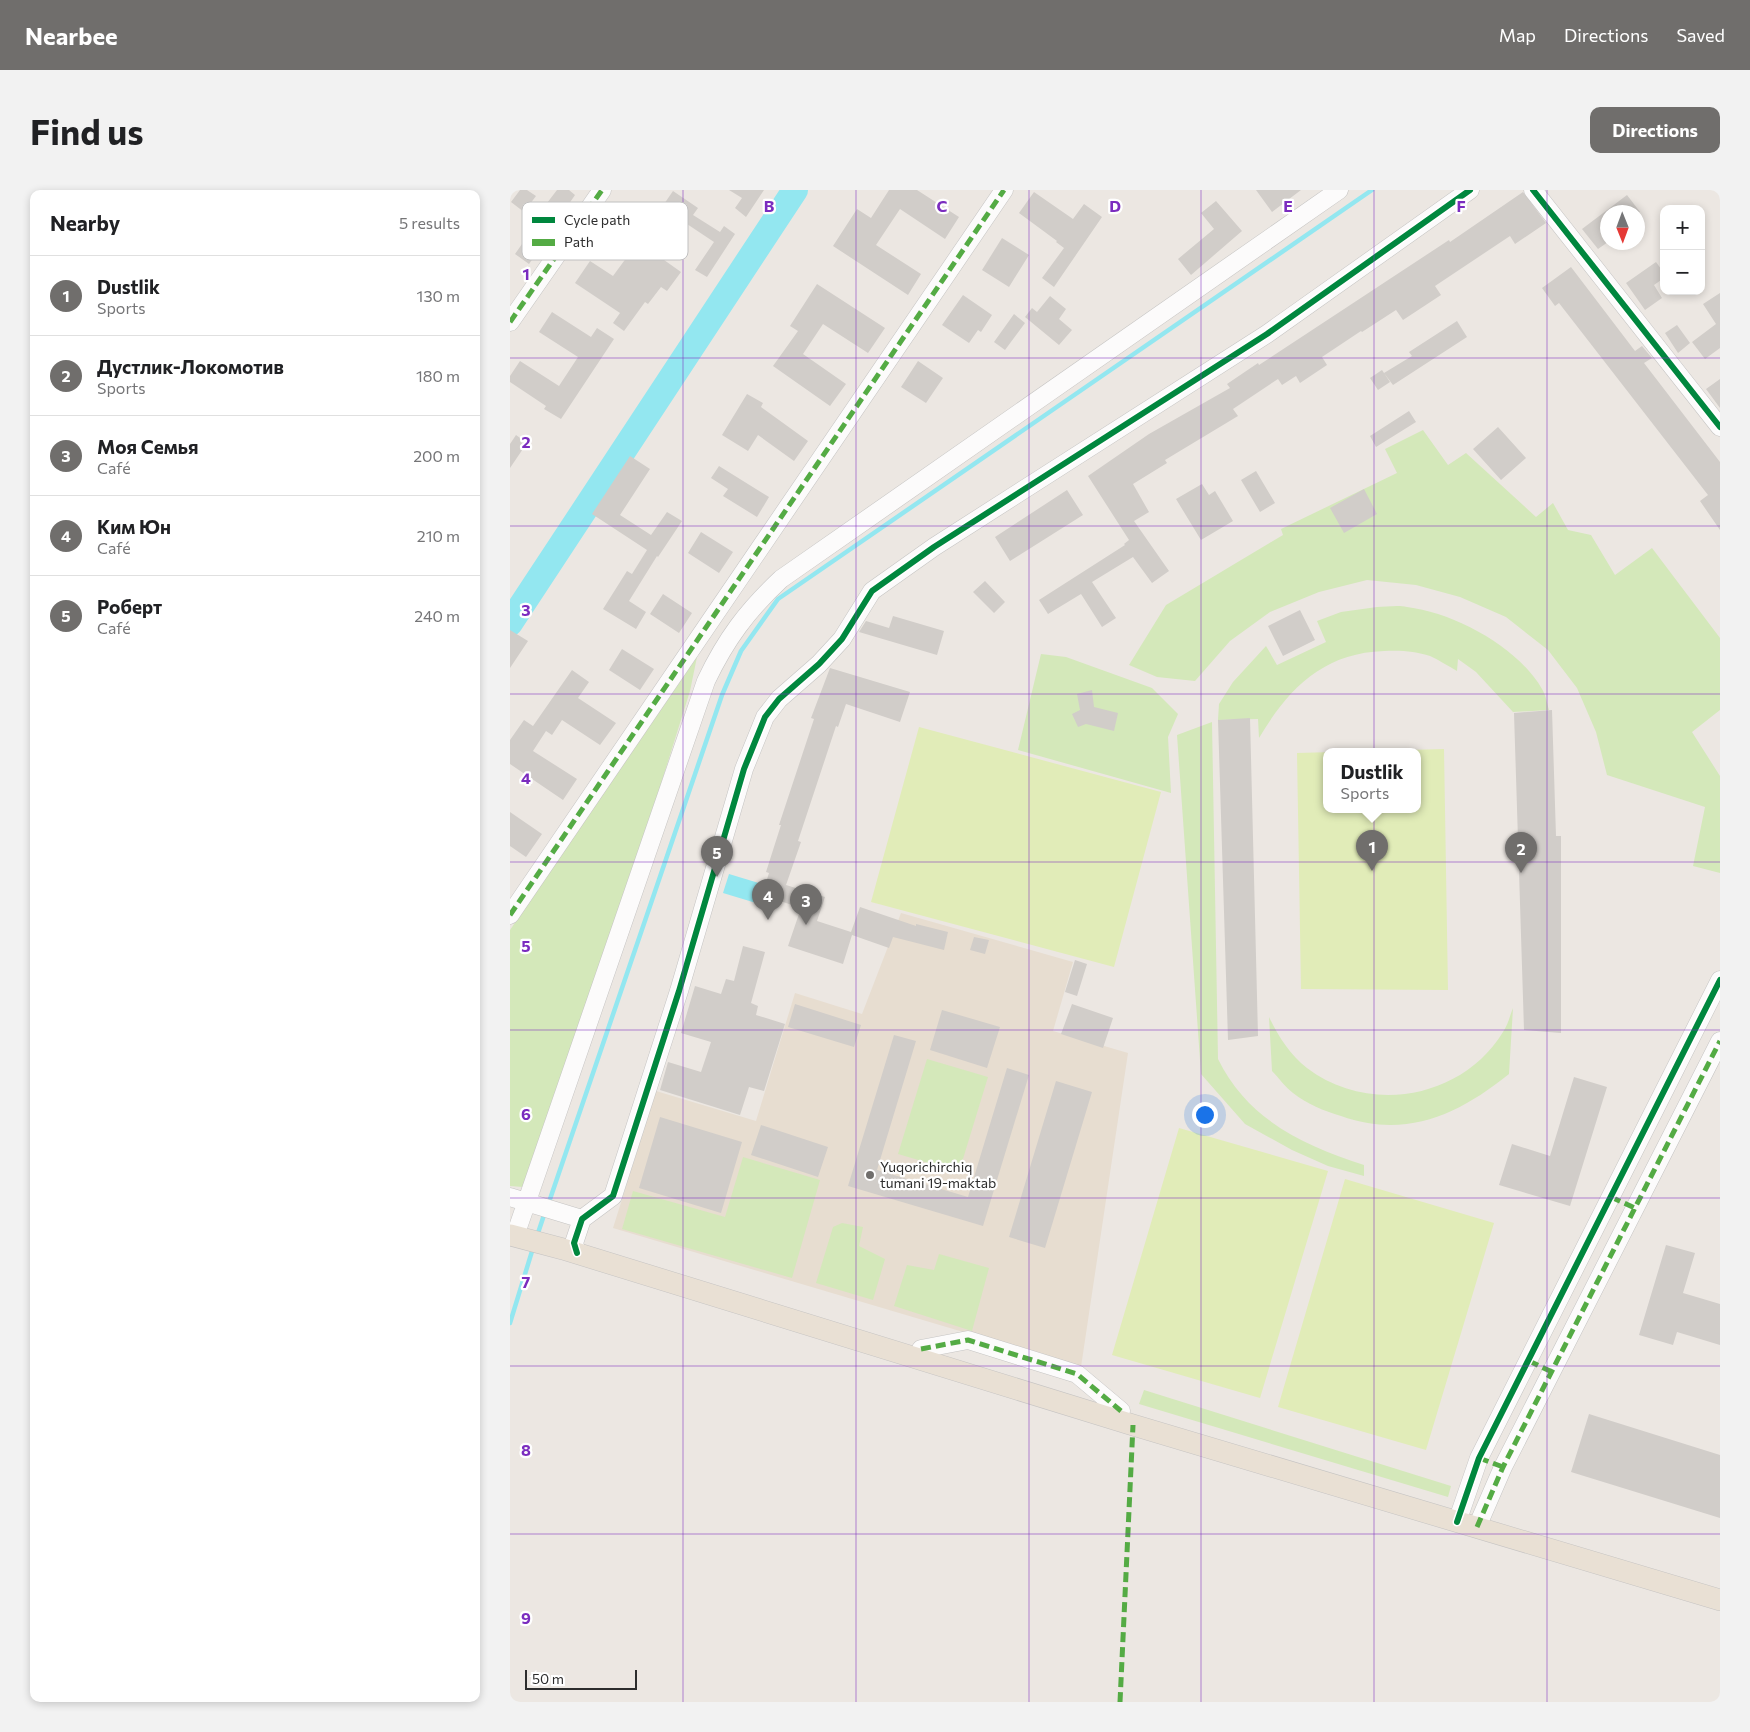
<!DOCTYPE html>
<meta charset="utf-8">
<style>
:root{--surface:#fff;--page:#f2f2f2;--text:#202124;--muted:#757577;--line:#e0e0e0;--accent:#706e6c}
body{margin:0;font-family:Commissioner,sans-serif;background:var(--page);color:var(--text)}
.controls{position:absolute;right:15px;top:15px;display:grid;overflow:hidden;border-radius:10px;box-shadow:0 2px 8px #0003}
.controls button{width:45px;height:45px;display:grid;place-items:center;padding:0;border:0;border-bottom:1px solid var(--line);background:var(--surface);color:var(--text);font:25px sans-serif}
.compass{position:absolute;left:1090px;top:15px;width:45px;height:45px;border-radius:50%;background:var(--surface);box-shadow:0 2px 8px #0003;rotate:179deg}
.scale{position:absolute;left:15px;bottom:12px;width:112px;box-sizing:border-box;padding-left:5px;border:2px solid #2d2d2d;border-top:0;font-size:14px;line-height:18px;white-space:nowrap;color:#2d2d2d;-webkit-text-stroke:4px #fff;paint-order:stroke}
.you{position:absolute;left:694px;top:924px;width:18px;height:18px;margin:-12px;border:4px solid #fff;border-radius:50%;background:#1a73e8;box-shadow:0 0 0 8px #1a73e833}
.badge{display:grid;place-items:center;width:32px;height:32px;border-radius:50%;background:var(--accent);color:#fff;font-size:16px;font-weight:700}
.pin{position:absolute;translate:-50% -41px;filter:drop-shadow(0 1px 2px #0008)}
.pin::after{content:'';position:absolute;top:26px;width:18px;height:15px;background:inherit;clip-path:polygon(0 0,100% 0,50% 100%)}
.popup{position:absolute;left:813px;top:558px;width:98px;height:65px;box-sizing:border-box;display:grid;place-content:center;border-radius:10px;background:var(--surface);filter:drop-shadow(0 1px 4px #0005);font-size:16px;white-space:nowrap;color:var(--muted)}
.popup b{font-size:19px;color:var(--text)}
.popup::after{content:'';position:absolute;left:50%;top:100%;margin-left:-10px;border:10px solid transparent;border-top-color:var(--surface)}
.list{margin:0;padding:0;list-style:none}
h2{display:flex;justify-content:space-between;align-items:center;height:65px;margin:0;padding:0 20px;font-size:21px}
h2 small{font-size:16px;font-weight:400;color:var(--muted)}
.list li{display:grid;grid-template-columns:32px 1fr auto;gap:15px;align-items:center;box-sizing:border-box;height:80px;padding:0 20px;border-top:1px solid var(--line)}
.list b{display:block;font-size:19px;white-space:nowrap}
.list p{margin:0;font-size:16px;white-space:nowrap;color:var(--muted)}
.list em{font-size:16px;font-style:normal;color:var(--muted)}
.map{position:relative;flex:none;width:1210px;height:1512px;overflow:hidden;border-radius:10px}
header{display:flex;align-items:center;gap:30px;box-sizing:border-box;height:70px;padding:0 25px;background:var(--accent);color:#fff}
header strong{font-size:24px}
nav{display:flex;gap:28px;margin-inline-start:auto;font-size:18px}
.intro{display:flex;align-items:center;justify-content:space-between;box-sizing:border-box;height:120px;padding:0 30px}
h1{margin:0;font-size:35px}
.button{padding:12px 22px;border-radius:10px;background:var(--accent);color:#fff;font-size:18px;font-weight:700}
main{display:flex;gap:30px;padding:0 30px}
aside{flex:1;background:var(--surface);border-radius:10px;box-shadow:0 2px 8px #0003}
.map>svg:first-child{display:block}
</style>
<header>
<strong>Nearbee</strong>
<nav><a>Map</a><a>Directions</a><a>Saved</a></nav>
</header>
<div class="intro"><h1>Find us</h1><a class="button">Directions</a></div>
<main>
<aside>
<h2>Nearby<small>5 results</small></h2>
<ul class="list">
<li><span class="badge">1</span><div><b>Dustlik</b><p>Sports</p></div><em>130 m</em></li>
<li><span class="badge">2</span><div><b>Дустлик-Локомотив</b><p>Sports</p></div><em>180 m</em></li>
<li><span class="badge">3</span><div><b>Моя Семья</b><p>Café</p></div><em>200 m</em></li>
<li><span class="badge">4</span><div><b>Ким Юн</b><p>Café</p></div><em>210 m</em></li>
<li><span class="badge">5</span><div><b>Роберт</b><p>Café</p></div><em>240 m</em></li>
</ul>
</aside>
<div class="map">
<svg width="1210" height="1512" viewBox="0 0 1210 1512">
<rect width="100%" height="100%" fill="#ece7e2"/>
<path fill="#e7ddd0" d="M 391,723 L 563,772 L 543,841 L 618,863 L 571,1177 L 103,1038 L 146,901 L 246,931 L 285,803 L 352,824 Z"/>
<path fill="#d4e8ba" d="M 913,240 L 938,275 L 956,263 L 1026,327 L 1043,313 L 1058,340 L 1081,345 L 1105,385 L 1142,358 L 1210,448 L 1210,520 L 1182,542 L 1210,586 L 1210,683 L 1183,676 L 1195,617 L 1097,585 L 1086,542 L 1067,498 L 1038,460 L 996,427 L 950,407 L 906,395 L 857,390 L 809,402 L 760,422 L 720,451 L 685,491 L 647,487 L 619,475 L 656,415 L 773,345 L 771,339 L 887,283 L 875,259 Z
M 867,417 C 876,417 888,415 897,417 C 945,423 1008,457 1032,499 C 1036,505 1037,514 1039,520 L 1003,522 L 966,482 L 948,469 L 947,481 C 938,476 929,470 920,466 C 906,461 889,460 874,461 C 813,463 778,499 749,548 L 748,529 L 708,530 L 709,514 L 723,492 L 756,456 L 767,475 L 816,452 L 807,431 L 831,422 Z
M 531,464 L 556,467 L 642,498 L 668,524 L 658,547 L 661,603 L 508,560 Z
M 187,467 L 180,501 L 150,597 L 13,997 L 0,996 L 0,740 Z
M 702,532 L 708,869 C 738,930 793,955 854,975 L 854,986 L 818,976 L 782,960 L 735,934 L 691,884 L 667,545 Z
M 1003,818 L 999,884 C 948,925 896,949 831,926 C 814,921 797,914 783,903 C 775,897 769,888 762,881 L 759,827 C 768,846 780,865 797,878 C 859,925 952,909 993,842 C 998,835 1000,825 1003,818 Z
M 417,869 L 478,887 L 449,982 L 388,964 Z
M 233,967 L 310,990 L 282,1088 L 112,1039 L 123,1001 L 215,1027 Z
M 332,1033 L 353,1037 L 349,1056 L 375,1069 L 363,1110 L 306,1093 L 323,1037 Z
M 429,1064 L 479,1078 L 462,1141 L 384,1116 L 397,1075 L 424,1080 Z
M 634,1200 L 941,1296 L 938,1307 L 629,1214 Z"/>
<path fill="#e1ecb8" fill-rule="evenodd" d="M 409,537 L 651,602 L 604,777 L 361,712 Z
M 934,559 L 938,800 L 791,799 L 787,563 ZM 907,562 L 907,620 L 817,620 L 817,562 Z
M 669,938 L 818,981 L 750,1208 L 602,1165 Z
M 835,989 L 984,1033 L 916,1260 L 768,1217 Z"/>
<path fill="#93e7f0" d="M 219,684 L 252,694 L 246,713 L 213,703 Z"/>
<g fill="none" stroke-linecap="round" stroke-linejoin="round">
<path stroke="#93e7f0" stroke-width="4.5" d="M 38,1015 L 212,505 L 231,461 L 268,409 L 862,0
M 27,1046 L 35,1022
M 0,1133 L 23,1058"/>
<path stroke="#93e7f0" stroke-width="26" d="M 0,433 L 285,0"/>
</g>
<path fill="#d1cdc9" d="M 10,0 L 17,0 L 26,6 L 14,22 L 1,12 Z
M 47,0 L 59,0 L 65,5 L 52,24 L 37,13 Z
M 219,0 L 254,0 L 236,27 L 225,18 L 232,8 Z
M 379,0 L 407,0 L 449,27 L 435,49 L 390,19 L 366,55 L 411,84 L 398,105 L 323,56 L 347,19 L 361,28 Z
M 746,0 L 791,0 L 762,22 Z
M 163,1 L 188,18 L 183,25 L 210,42 L 214,36 L 225,44 L 197,87 L 185,80 L 204,52 L 165,26 L 140,60 L 171,82 L 157,101 L 151,97 L 138,114 L 135,112 L 114,141 L 103,133 L 110,123 L 65,93 L 80,71 L 103,86 L 128,52 L 102,34 L 116,15 L 141,33 Z
M 524,2 L 563,29 L 574,14 L 592,27 L 544,97 L 532,88 L 554,58 L 546,52 L 547,51 L 509,23 Z
M 1013,2 L 1036,33 L 1005,54 L 1000,46 L 925,96 L 931,105 L 893,130 L 886,120 L 852,142 L 851,141 L 812,167 L 817,175 L 790,193 L 786,186 L 772,195 L 768,189 L 723,219 L 728,226 L 655,270 L 657,273 L 623,294 L 639,322 L 624,331 L 659,381 L 642,393 L 623,367 L 582,392 L 606,428 L 592,437 L 571,404 L 538,424 L 529,410 L 615,355 L 614,354 L 619,350 L 578,286 L 639,244 L 720,198 L 717,194 L 748,173 L 749,175 L 939,50 L 940,52 Z
M 1117,5 L 1130,22 L 1098,22 L 1098,52 L 1088,59 L 1072,39 Z
M 706,11 L 732,41 L 681,85 L 668,69 L 704,39 L 691,23 Z
M 19,44 L 33,54 L 19,74 L 5,64 Z
M 492,48 L 519,65 L 499,97 L 472,80 Z
M 1146,72 L 1154,83 L 1154,88 L 1144,95 L 1152,108 L 1135,120 L 1116,93 Z
M 1061,77 L 1125,161 L 1132,156 L 1142,168 L 1134,173 L 1210,272 L 1210,340 L 1190,311 L 1198,305 L 1049,113 L 1045,116 L 1032,98 Z
M 307,94 L 375,138 L 358,163 L 313,134 L 293,164 L 336,194 L 320,216 L 263,176 L 288,141 L 280,136 Z
M 1210,103 L 1210,158 L 1195,169 L 1182,152 L 1206,134 L 1193,114 Z
M 453,105 L 482,125 L 471,142 L 468,140 L 459,153 L 432,135 Z
M 540,106 L 556,119 L 549,129 L 562,140 L 549,155 L 515,127 L 522,118 L 527,122 Z
M 42,122 L 81,147 L 87,138 L 104,149 L 51,229 L 34,219 L 36,216 L 0,192 L 0,186 L 10,171 L 49,196 L 68,167 L 29,142 Z
M 504,124 L 515,133 L 495,160 L 484,152 Z
M 947,131 L 957,147 L 883,195 L 874,183 L 902,166 L 899,162 Z
M 1167,135 L 1180,153 L 1168,163 L 1155,143 Z
M 408,171 L 433,188 L 416,213 L 391,197 Z
M 872,180 L 880,192 L 868,200 L 860,188 Z
M 1210,189 L 1210,218 L 1196,199 Z
M 237,204 L 253,213 L 251,217 L 298,251 L 284,271 L 248,245 L 238,261 L 212,245 Z
M 899,221 L 906,232 L 866,257 L 860,246 Z
M 988,237 L 1016,268 L 991,290 L 963,259 Z
M 6,245 L 17,253 L 0,278 L 0,254 Z
M 120,266 L 140,279 L 110,325 L 141,345 L 157,322 L 172,331 L 148,367 L 147,366 L 119,411 L 136,422 L 126,439 L 93,419 L 117,381 L 122,384 L 137,360 L 82,324 Z
M 209,276 L 259,307 L 247,327 L 213,306 L 218,299 L 201,288 Z
M 746,281 L 765,313 L 750,322 L 731,290 Z
M 692,294 L 699,305 L 705,301 L 723,331 L 691,350 L 666,309 Z
M 854,299 L 867,324 L 834,343 L 820,318 Z
M 557,300 L 573,325 L 500,371 L 485,347 Z
M 191,342 L 223,362 L 209,383 L 178,363 Z
M 475,391 L 495,412 L 484,423 L 463,402 Z
M 153,404 L 182,423 L 169,443 L 140,424 Z
M 790,420 L 805,450 L 773,466 L 758,436 Z
M 383,426 L 434,441 L 427,465 L 349,442 L 356,431 L 379,438 Z
M 0,440 L 18,451 L 0,478 Z
M 112,459 L 144,479 L 130,500 L 99,480 Z
M 320,478 L 400,502 L 390,532 L 336,514 L 328,537 L 326,536 L 288,651 L 291,652 L 276,695 L 315,707 L 307,731 L 341,742 L 350,717 L 406,736 L 406,734 L 438,742 L 434,760 L 383,747 L 379,758 L 342,745 L 333,774 L 278,756 L 291,718 L 252,705 L 259,683 L 256,682 L 271,635 L 269,635 L 304,529 L 301,528 Z
M 62,480 L 79,492 L 68,508 L 106,533 L 90,555 L 52,530 L 42,545 L 36,541 L 23,561 L 67,589 L 53,610 L 0,574 L 0,550 L 14,530 L 23,536 Z
M 582,500 L 584,517 L 608,523 L 604,541 L 576,534 L 568,537 L 562,524 L 570,520 L 567,504 Z
M 1042,520 L 1046,646 L 1051,646 L 1051,843 L 1014,840 L 1004,523 Z
M 740,528 L 748,846 L 718,850 L 708,530 Z
M 0,622 L 32,644 L 16,667 L 0,656 Z
M 464,747 L 479,750 L 475,764 L 460,760 Z
M 233,756 L 255,762 L 241,813 L 248,816 L 246,825 L 275,834 L 254,901 L 239,897 L 230,925 L 150,900 L 158,872 L 191,882 L 201,852 L 171,843 L 185,796 L 211,804 L 216,789 L 224,791 Z
M 565,770 L 577,774 L 567,806 L 555,802 Z
M 285,814 L 351,835 L 344,857 L 278,837 Z
M 562,814 L 603,828 L 593,858 L 551,844 Z
M 432,820 L 490,837 L 477,878 L 420,860 Z
M 384,845 L 406,851 L 367,980 L 458,1007 L 497,878 L 519,885 L 473,1036 L 338,996 Z
M 1064,887 L 1097,897 L 1060,1016 L 989,995 L 1002,954 L 1040,966 Z
M 546,891 L 582,902 L 535,1058 L 499,1047 Z
M 150,927 L 232,952 L 211,1023 L 129,998 Z
M 251,935 L 318,957 L 308,987 L 241,965 Z
M 1156,1055 L 1185,1063 L 1173,1103 L 1210,1114 L 1210,1155 L 1167,1142 L 1163,1155 L 1129,1145 Z
M 1079,1224 L 1210,1265 L 1210,1328 L 1061,1282 Z"/>
<g fill="none" stroke-linecap="round" stroke-linejoin="round">
<defs>
<path id="minor" d="M 1023,0 L 1210,237
M 0,132 L 92,0
M 0,725 L 494,0
M 0,1007 L 72,1029
M 5,1046 L 196,491 C 216,449 237,421 271,389 L 829,0
M 67,1063 L 64,1053 L 72,1029 L 103,1006 L 169,801 L 234,579 L 255,527 L 269,509 L 309,474 L 332,449 L 362,401 L 424,357 L 757,144 L 960,0
M 411,1159 L 458,1150 L 567,1184 L 611,1221
M 947,1332 L 969,1268 L 1210,790
M 967,1337 L 993,1277 L 1210,851"/>
<path id="major" d="M 0,1045 L 53,1059 L 623,1235 L 1210,1410"/>
</defs>
<use href="#minor" stroke="#c5c4c3" stroke-width="19"/>
<use href="#major" stroke="#c6c4c3" stroke-width="22"/>
<use href="#minor" stroke="#fcfbfb" stroke-width="18"/>
<use href="#major" stroke="#e9e0d4" stroke-width="21"/>
<path stroke="#54ab44" stroke-width="5" stroke-dasharray="10 5" stroke-linecap="butt" d="M 0,132 L 92,0
M 0,725 L 494,0
M 1101,1007 L 1125,1018
M 411,1159 L 458,1150 L 567,1184 L 611,1221
M 1019,1171 L 1042,1182
M 969,1268 L 993,1277
M 967,1337 L 993,1277 L 1210,851
M 610,1512 L 623,1235"/>
<defs>
<path id="cycleway" d="M 1023,0 L 1210,237
M 67,1063 L 64,1053 L 72,1029 L 103,1006 L 169,801 L 234,579 L 255,527 L 269,509 L 309,474 L 332,449 L 362,401 L 424,357 L 757,144 L 960,0
M 947,1332 L 969,1268 L 1210,790"/>
</defs>
<use href="#cycleway" stroke="#fff" stroke-width="9"/>
<use href="#cycleway" stroke="#00873e" stroke-width="6"/>
</g>
<path fill="none" stroke="#7b2cbf" stroke-width="1" stroke-opacity="0.55" d="M 173,0 L 173,1512M 346,0 L 346,1512M 519,0 L 519,1512M 691,0 L 691,1512M 864,0 L 864,1512M 1037,0 L 1037,1512M 0,168 L 1210,168M 0,336 L 1210,336M 0,504 L 1210,504M 0,672 L 1210,672M 0,840 L 1210,840M 0,1008 L 1210,1008M 0,1176 L 1210,1176M 0,1344 L 1210,1344"/>
<circle fill="#706e6c" stroke="#fff" stroke-width="2" cx="360" cy="985" r="5"/>
<g text-anchor="middle" stroke-width="4.5" stroke-linejoin="round" paint-order="stroke">
<g font-size="14" fill="#2d2d2d" stroke="#fff" text-anchor="start">
<text x="370" y="982">Yuqorichirchiq<tspan x="370" dy="16">tumani 19-maktab</tspan></text>
</g>
</g>
<rect x="12" y="12" width="166" height="58" rx="8" fill="#fff" stroke="#c0c0c0" stroke-width="1"/>
<rect x="22" y="27" width="23" height="6" fill="#00873e"/>
<rect x="22" y="49" width="23" height="7" fill="#54ab44"/>
<g font-size="14" fill="#2d2d2d">
<text x="54" y="35">Cycle path</text>
<text x="54" y="57">Path</text>
</g>
<g font-size="16" text-anchor="middle" font-weight="bold" fill="#7b2cbf" stroke="#fff" stroke-width="4.5" stroke-linejoin="round" paint-order="stroke">
<text x="259" y="22">B</text>
<text x="432" y="22">C</text>
<text x="605" y="22">D</text>
<text x="778" y="22">E</text>
<text x="951" y="22">F</text>
<text x="16" y="90">1</text>
<text x="16" y="258">2</text>
<text x="16" y="426">3</text>
<text x="16" y="594">4</text>
<text x="16" y="762">5</text>
<text x="16" y="930">6</text>
<text x="16" y="1098">7</text>
<text x="16" y="1266">8</text>
<text x="16" y="1434">9</text>
</g>
</svg>
<div class="controls">
<button>+</button>
<button>−</button>
</div>
<svg class="compass" viewBox="-18 -18 36 36"><path d="M0-13l5 13h-10z" fill="#e53935"/><path d="M0 13l5-13h-10z" fill="#757577"/></svg>
<div class="scale">50 m</div>
<div class="you"></div>
<div class="pin badge" style="left:862px;top:681px">1</div>
<div class="popup"><b>Dustlik</b>Sports</div>
<div class="pin badge" style="left:1011px;top:683px">2</div>
<div class="pin badge" style="left:296px;top:735px">3</div>
<div class="pin badge" style="left:258px;top:730px">4</div>
<div class="pin badge" style="left:207px;top:687px">5</div>
</div>
</main>
